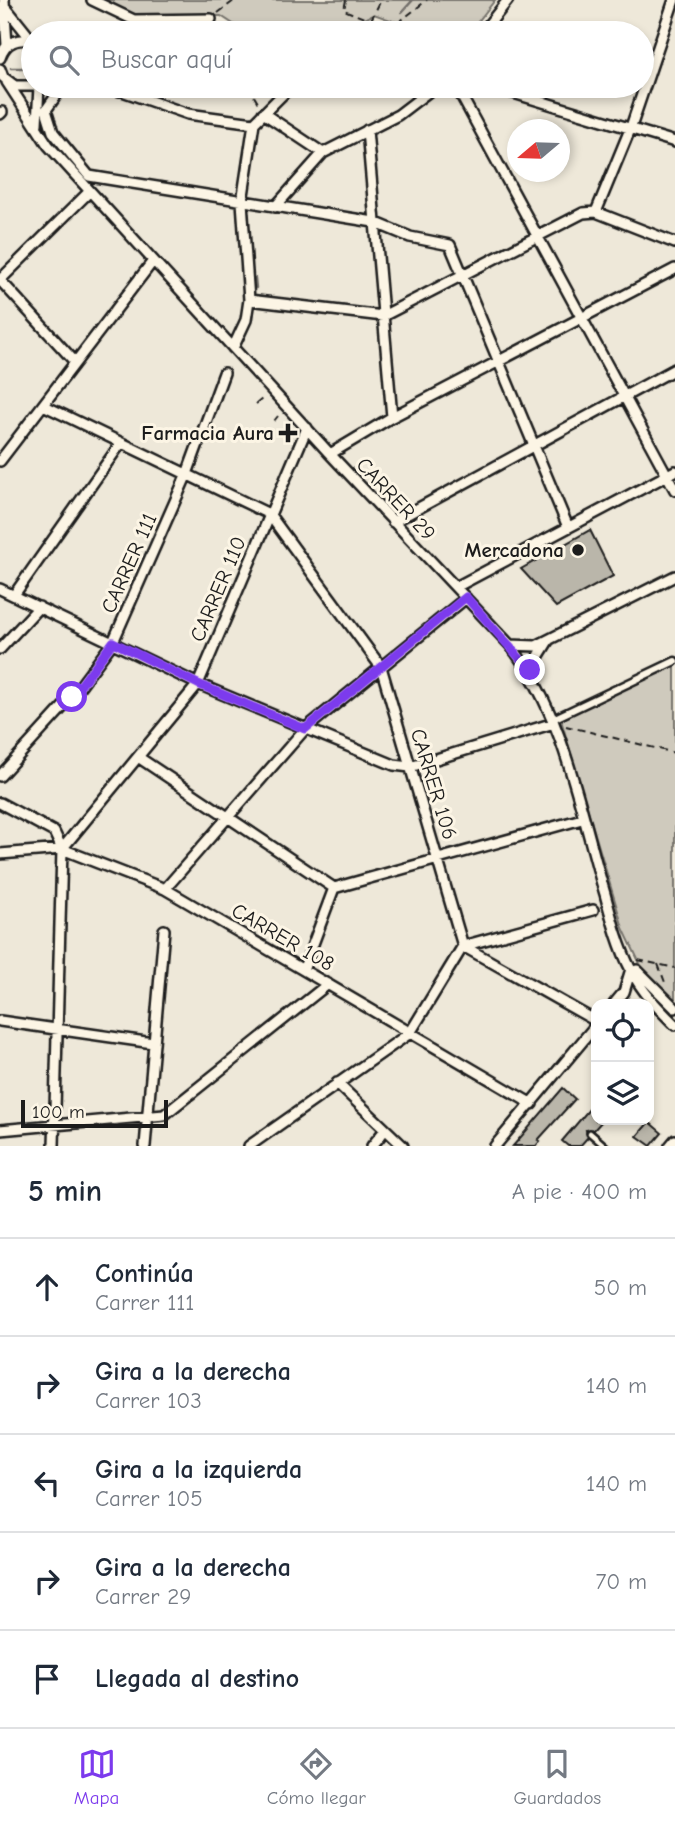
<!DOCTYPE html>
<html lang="es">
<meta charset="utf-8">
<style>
:root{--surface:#fff;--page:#f2f2f3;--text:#1f2937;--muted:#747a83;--line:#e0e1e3;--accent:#7c3aed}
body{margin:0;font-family:"Comic Neue",sans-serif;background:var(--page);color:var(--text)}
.controls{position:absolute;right:21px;bottom:21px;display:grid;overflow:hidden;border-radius:14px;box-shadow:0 4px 10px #0003}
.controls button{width:63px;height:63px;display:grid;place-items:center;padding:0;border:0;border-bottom:2px solid var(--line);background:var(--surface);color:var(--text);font:35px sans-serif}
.compass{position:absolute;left:507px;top:119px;width:63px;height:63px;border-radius:50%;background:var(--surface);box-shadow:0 4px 10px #0003;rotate:251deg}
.scale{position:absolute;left:21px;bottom:18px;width:147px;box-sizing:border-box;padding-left:7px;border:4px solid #1c1c1c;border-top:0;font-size:19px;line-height:24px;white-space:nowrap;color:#1c1c1c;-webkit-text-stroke:5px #fcf5e5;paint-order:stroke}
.stop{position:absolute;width:21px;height:21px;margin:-16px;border:5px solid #7c3aed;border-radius:50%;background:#fff}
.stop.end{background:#7c3aed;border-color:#fff;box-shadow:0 2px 7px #0008}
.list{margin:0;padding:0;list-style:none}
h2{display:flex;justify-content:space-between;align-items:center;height:91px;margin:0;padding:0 28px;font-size:30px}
h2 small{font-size:23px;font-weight:400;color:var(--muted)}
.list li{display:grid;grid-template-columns:46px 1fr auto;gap:21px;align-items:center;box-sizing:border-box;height:98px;padding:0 28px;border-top:2px solid var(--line)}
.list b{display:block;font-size:26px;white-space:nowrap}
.list p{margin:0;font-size:23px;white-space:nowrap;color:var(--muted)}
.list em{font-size:23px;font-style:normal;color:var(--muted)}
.icon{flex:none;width:38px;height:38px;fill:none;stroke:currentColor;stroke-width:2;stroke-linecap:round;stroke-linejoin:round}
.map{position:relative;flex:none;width:675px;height:1146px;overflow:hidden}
.search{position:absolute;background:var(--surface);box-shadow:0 4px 10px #0003;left:21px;right:21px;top:21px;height:77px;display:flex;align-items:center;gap:18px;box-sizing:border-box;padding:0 24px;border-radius:38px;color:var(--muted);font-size:26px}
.sheet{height:581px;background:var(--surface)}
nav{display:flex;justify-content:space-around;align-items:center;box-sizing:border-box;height:98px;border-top:2px solid var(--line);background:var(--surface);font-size:19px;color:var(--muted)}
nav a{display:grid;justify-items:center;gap:4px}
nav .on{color:var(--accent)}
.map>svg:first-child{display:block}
</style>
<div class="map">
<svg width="675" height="1146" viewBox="0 0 675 1146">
<rect width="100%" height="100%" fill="#eee8d9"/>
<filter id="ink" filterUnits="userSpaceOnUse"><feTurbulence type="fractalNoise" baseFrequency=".0143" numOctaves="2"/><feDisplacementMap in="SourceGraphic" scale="14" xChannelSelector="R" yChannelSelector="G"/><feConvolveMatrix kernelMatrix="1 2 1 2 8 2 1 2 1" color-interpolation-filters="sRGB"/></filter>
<g filter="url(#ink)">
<path fill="#cfcabd" stroke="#76736c" stroke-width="2" d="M 101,0 L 495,0 L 469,33 L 415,33 L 404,25 L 374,14 L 339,33 L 247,33 L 221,16 L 131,14 Z
M 675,663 L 675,1003 L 641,966 L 623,928 L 561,720 Z"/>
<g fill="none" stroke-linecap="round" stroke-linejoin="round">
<path stroke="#6f6c67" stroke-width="2.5" d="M 402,12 L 413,0
M 11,68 L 32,68
M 255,278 L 256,288"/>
</g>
<path fill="#bab6aa" stroke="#1c1c1c" stroke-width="2" d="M 590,530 L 613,576 L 556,607 L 521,569 Z
M 563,1088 L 575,1099 L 538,1140 L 540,1141 L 536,1146 L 513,1146 Z
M 591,1107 L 596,1112 L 596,1120 L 603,1120 L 594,1130 L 586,1130 L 588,1137 L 580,1146 L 568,1146 L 562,1141 Z
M 649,1122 L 662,1133 L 651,1146 L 637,1136 Z"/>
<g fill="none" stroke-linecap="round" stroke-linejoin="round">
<defs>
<path id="service" d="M 590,1133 L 605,1146"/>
<path id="pedestrian" d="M 553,719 L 675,661"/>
<path id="minor" d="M 4,0 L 7,45
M 92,0 L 134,20 L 211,19
M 7,9 L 31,39
M 377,33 L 391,28 L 397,33
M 482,33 L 508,0
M 0,58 C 5,42 18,37 33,41
M 0,69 L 3,77 L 15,86 L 33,86
M 7,82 L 48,145 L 330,454 L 510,645 C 565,715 580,811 605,894 C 612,920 619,947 631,970 C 642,992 658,1008 675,1025
M 63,86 L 46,110 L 53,132 L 89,176 L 374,222 L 410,237 L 450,245 L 568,527
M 102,86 L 120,91
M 115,86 L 122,91 L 188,114 L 254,123
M 456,86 L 675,490
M 490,86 L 675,142
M 263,113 L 323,153
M 0,114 L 2,112
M 37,124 L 39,86
M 367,130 L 392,417
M 275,207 L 323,153 L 398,115 L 436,86
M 596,212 L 631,127 L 674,0
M 0,280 L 90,191
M 0,280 L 75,362
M 249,300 L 383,316 L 583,213 L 596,212 L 675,243
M 233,348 L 246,320 L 249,300 L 242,202 L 254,123 L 291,86
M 43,405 L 269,514 L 381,667 L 463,946 L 596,1021
M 330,454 L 392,417 L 675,269
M 0,461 L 153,261
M 393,522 L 675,369
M 456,587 L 675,471
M 0,589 L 198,684 L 394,765 L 410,767 L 554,723
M 14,595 L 121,443
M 510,645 L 536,646 L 675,576
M 0,649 L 39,607
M 530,670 L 548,641
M 138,757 L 334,888
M 0,776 L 72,697 L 113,642 L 187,474 L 224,373
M 0,803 L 54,832 L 62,849 L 54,1146
M 62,849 L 198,684 L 307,428
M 0,854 L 62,849 L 165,889 L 532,1104
M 165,889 L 305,729 L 466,598
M 304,968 L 334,888 L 582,819
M 637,970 L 675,1008
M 614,1004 L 624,992 L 631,969
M 0,1021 L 153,1043
M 337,1083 L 403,1146
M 0,1130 L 164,1115 L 328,984
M 145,1146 L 164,930
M 249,1146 L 410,1033 L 463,946 L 593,910
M 372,1146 L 385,1130
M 495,1146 L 596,1025
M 670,1146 L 675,1140"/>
</defs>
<use href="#service" stroke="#1c1c1c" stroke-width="10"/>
<use href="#pedestrian" stroke="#1c1c1c" stroke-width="11"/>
<use href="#minor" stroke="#1c1c1c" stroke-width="14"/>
<path stroke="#1c1c1c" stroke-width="2" stroke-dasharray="7 5" stroke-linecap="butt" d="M 346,0 L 344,10 L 377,23
M 218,13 L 235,0
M 371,20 L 381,0
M 398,23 L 427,0
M 248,86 L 258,103
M 256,404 L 262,399
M 274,421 L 278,416
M 566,726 L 675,753
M 638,960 L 675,968
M 658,964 L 666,985"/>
<use href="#service" stroke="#fcf5e5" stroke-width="4.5"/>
<use href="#pedestrian" stroke="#fcf5e5" stroke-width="6"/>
<use href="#minor" stroke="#fcf5e5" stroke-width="9"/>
</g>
</g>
<g fill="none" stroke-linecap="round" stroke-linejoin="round" filter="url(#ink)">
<path stroke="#7c3aed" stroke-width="9" d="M 72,697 L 113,642 L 198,684 L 305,729 L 466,597 L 530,670"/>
</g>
<g fill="#1c1c1c" stroke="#fcf5e5" stroke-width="2.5">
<path d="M284.5 422.5h7v7h7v7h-7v7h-7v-7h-7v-7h7z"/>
<circle cx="578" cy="550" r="7"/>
</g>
<g text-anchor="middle" stroke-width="6" stroke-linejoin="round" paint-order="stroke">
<g font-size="21" font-weight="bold" fill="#1c1c1c" stroke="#fcf5e5" text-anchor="end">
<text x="274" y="440">Farmacia Aura</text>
<text x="564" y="557">Mercadona</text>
</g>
<g font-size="21" fill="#1c1c1c" stroke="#fcf5e5">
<text transform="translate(396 499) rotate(47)" y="7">CARRER 29</text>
<text transform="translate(129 563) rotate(-66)" y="7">CARRER 111</text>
<text transform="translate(218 589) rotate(-67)" y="7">CARRER 110</text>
<text transform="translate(434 784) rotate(73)" y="7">CARRER 106</text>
<text transform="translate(283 937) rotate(30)" y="7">CARRER 108</text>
</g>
</g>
</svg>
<div class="controls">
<button><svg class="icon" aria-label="locate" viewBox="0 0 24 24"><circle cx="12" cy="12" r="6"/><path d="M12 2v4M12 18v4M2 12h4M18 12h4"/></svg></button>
<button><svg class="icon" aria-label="layers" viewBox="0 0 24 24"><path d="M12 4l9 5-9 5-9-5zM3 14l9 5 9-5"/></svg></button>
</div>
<svg class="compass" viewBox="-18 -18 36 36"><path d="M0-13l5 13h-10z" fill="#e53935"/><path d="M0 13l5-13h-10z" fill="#747a83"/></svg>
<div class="scale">100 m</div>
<div class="stop" style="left:72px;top:697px"></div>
<div class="stop end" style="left:530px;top:670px"></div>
<div class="search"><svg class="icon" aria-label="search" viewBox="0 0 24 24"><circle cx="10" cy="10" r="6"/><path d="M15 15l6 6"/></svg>Buscar aquí</div>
</div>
<section class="sheet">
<h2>5 min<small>A pie · 400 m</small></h2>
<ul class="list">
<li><svg class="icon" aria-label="ahead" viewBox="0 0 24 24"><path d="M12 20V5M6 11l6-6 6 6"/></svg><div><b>Continúa</b><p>Carrer 111</p></div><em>50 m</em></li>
<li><svg class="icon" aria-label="right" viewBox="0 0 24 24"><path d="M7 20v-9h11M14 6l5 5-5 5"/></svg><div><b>Gira a la derecha</b><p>Carrer 103</p></div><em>140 m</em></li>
<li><svg class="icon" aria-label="left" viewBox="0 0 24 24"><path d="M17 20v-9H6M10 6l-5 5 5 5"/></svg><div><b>Gira a la izquierda</b><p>Carrer 105</p></div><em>140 m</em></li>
<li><svg class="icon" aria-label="right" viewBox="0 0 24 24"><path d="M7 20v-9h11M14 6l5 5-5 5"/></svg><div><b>Gira a la derecha</b><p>Carrer 29</p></div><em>70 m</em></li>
<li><svg class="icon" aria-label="arrive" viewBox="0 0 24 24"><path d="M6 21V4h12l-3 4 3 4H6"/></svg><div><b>Llegada al destino</b></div></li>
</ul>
</section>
<nav>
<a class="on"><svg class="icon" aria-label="map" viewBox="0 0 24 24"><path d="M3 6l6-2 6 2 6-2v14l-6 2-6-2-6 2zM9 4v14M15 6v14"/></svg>Mapa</a>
<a><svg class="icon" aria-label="directions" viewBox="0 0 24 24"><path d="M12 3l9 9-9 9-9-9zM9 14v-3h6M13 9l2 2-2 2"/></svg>Cómo llegar</a>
<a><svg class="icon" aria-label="saved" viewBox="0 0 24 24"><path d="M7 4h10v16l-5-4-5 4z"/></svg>Guardados</a>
</nav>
